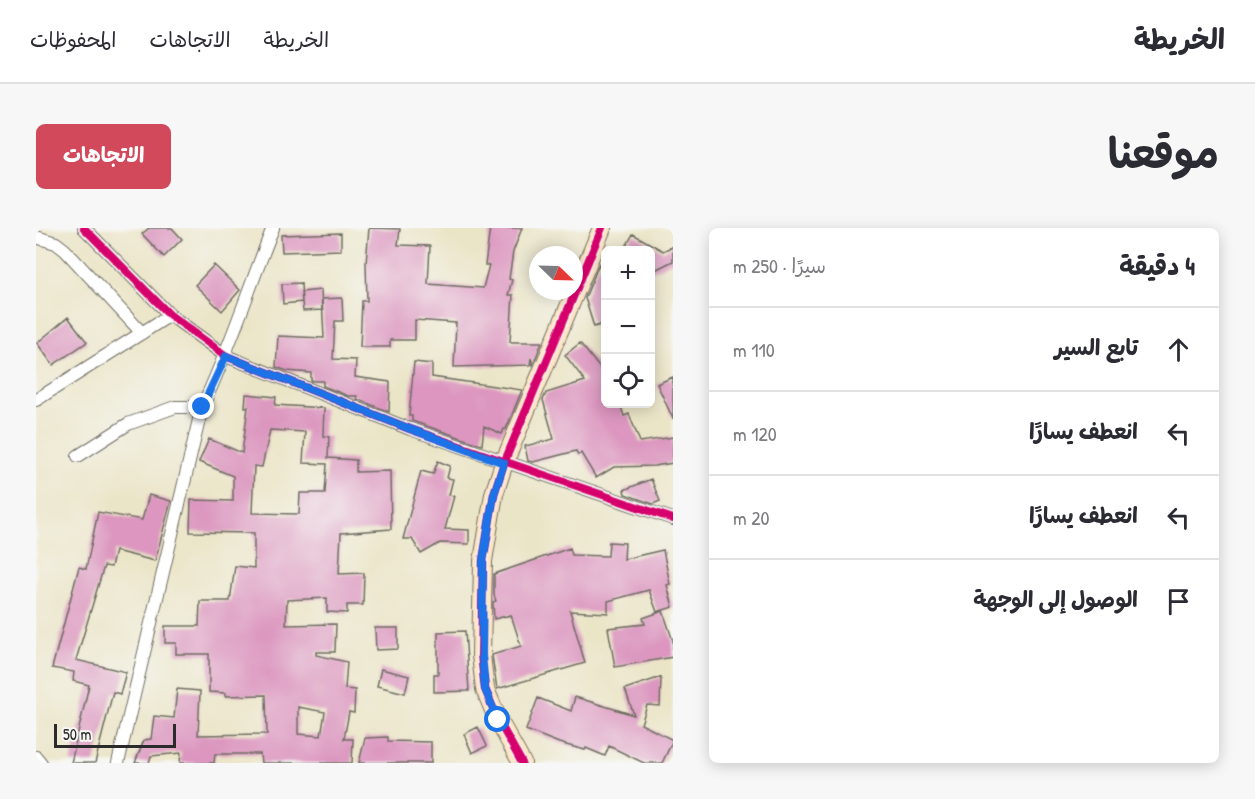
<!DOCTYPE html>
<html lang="ar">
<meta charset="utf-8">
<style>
:root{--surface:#fff;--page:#f7f7f7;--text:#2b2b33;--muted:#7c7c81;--line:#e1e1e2;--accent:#d1495b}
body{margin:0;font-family:"Patrick Hand","Playpen Sans Arabic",sans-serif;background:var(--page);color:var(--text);direction:rtl}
.controls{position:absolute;right:18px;top:18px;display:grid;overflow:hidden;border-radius:9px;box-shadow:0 3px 15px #0003}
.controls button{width:54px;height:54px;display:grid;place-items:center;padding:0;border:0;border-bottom:2px solid var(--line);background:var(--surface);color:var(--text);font:30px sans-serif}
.compass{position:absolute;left:493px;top:18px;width:54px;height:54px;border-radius:50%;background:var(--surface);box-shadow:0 3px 15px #0003;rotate:113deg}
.scale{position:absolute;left:18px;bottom:15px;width:122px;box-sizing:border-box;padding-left:6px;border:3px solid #2b2b2b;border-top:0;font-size:16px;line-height:21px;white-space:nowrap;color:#2b2b2b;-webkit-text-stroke:4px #f6f6f2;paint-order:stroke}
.stop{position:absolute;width:18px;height:18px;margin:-14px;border:4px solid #1a73e8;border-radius:50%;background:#fff}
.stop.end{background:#1a73e8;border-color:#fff;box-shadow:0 2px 6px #0008}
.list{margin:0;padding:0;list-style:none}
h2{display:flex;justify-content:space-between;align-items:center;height:78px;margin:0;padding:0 24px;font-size:26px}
h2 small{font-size:20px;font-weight:400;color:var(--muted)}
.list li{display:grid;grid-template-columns:39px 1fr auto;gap:18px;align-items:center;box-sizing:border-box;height:84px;padding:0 24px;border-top:2px solid var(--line)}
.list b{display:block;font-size:22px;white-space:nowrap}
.list em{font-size:20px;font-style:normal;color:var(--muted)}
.icon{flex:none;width:33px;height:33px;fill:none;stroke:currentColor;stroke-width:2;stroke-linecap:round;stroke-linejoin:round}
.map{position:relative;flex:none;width:637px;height:535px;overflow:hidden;direction:ltr;border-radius:9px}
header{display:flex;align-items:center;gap:36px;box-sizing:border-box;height:84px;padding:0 30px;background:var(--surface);border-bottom:2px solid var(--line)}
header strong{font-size:28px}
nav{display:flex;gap:33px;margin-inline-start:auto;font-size:21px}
.intro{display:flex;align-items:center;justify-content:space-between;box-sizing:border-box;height:144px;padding:0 36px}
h1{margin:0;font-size:42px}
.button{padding:15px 27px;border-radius:9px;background:var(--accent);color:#fff;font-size:21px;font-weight:700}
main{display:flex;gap:36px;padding:0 36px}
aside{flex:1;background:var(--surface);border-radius:9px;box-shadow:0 3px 15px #0003}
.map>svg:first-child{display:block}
</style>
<header>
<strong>الخريطة</strong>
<nav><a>الخريطة</a><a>الاتجاهات</a><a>المحفوظات</a></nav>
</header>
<div class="intro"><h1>موقعنا</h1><a class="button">الاتجاهات</a></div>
<main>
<aside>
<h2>4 دقيقة<small>سيرًا · 250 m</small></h2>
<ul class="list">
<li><svg class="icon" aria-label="ahead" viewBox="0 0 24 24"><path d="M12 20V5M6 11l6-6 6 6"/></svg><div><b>تابع السير</b></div><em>110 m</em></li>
<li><svg class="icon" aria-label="left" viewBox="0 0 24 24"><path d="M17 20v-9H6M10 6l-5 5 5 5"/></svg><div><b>انعطف يسارًا</b></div><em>120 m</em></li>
<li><svg class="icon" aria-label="left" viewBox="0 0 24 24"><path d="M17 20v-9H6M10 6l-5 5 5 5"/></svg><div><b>انعطف يسارًا</b></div><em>20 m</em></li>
<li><svg class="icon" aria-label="arrive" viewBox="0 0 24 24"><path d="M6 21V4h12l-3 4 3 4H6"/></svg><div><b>الوصول إلى الوجهة</b></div></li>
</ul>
</aside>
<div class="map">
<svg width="637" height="535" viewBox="0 0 637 535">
<rect width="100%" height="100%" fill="#f6f6f2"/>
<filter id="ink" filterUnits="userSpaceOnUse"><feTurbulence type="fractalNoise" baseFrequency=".0167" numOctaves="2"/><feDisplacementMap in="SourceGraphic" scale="12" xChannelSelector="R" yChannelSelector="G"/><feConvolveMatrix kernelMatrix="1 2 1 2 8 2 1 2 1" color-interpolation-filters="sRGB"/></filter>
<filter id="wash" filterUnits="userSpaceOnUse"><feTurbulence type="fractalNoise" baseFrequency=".008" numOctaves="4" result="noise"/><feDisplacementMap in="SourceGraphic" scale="24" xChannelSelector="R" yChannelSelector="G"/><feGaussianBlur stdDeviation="1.35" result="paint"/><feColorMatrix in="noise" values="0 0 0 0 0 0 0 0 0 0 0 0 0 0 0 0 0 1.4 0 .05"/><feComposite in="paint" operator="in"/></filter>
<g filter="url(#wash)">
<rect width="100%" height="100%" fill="#ebe5c8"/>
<g id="blocks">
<path fill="#dc96bf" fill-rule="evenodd" d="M 113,0 L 136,0 L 146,11 L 128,29 L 106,6 Z
M 333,0 L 364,1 L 362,17 L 394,18 L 392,56 L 447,60 L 453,37 L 449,37 L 454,0 L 486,0 L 477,24 L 473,51 L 476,52 L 472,67 L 477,67 L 474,114 L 506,114 L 497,137 L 495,130 L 494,137 L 418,139 L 420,95 L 379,92 L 379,112 L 354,112 L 354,119 L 324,119 L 326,73 L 331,73 L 330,35 Z
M 305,5 L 305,22 L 246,24 L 245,7 Z
M 597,6 L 627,23 L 637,18 L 637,33 L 615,44 L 615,22 L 588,22 Z
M 563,36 L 570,39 L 570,95 L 558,99 L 549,70 Z
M 178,37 L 204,62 L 186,83 L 159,57 Z
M 265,55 L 266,74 L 247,76 L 246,56 Z
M 285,62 L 286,82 L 267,83 L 265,64 Z
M 306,70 L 307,93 L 299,93 L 297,131 L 320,132 L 319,149 L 354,154 L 353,184 L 321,171 L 321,168 L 312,168 L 287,158 L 287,153 L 275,153 L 275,145 L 251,143 L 240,139 L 242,108 L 288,110 L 286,71 Z
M 32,89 L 51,114 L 17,137 L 1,115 Z
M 544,115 L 570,148 L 570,176 L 584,176 L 588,188 L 593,186 L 604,214 L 637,209 L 637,235 L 618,238 L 578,239 L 560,250 L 545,225 L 542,227 L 540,223 L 497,234 L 492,233 L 489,218 L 518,211 L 507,172 L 510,165 L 549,153 L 529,127 Z
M 378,134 L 396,136 L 396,149 L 486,162 L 470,201 L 468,201 L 466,206 L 448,198 L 446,217 L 376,193 L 376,188 L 373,188 Z
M 637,149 L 637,191 L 621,156 Z
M 210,166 L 240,169 L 239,177 L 288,180 L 287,208 L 293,209 L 292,230 L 320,232 L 320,244 L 354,243 L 355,301 L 305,305 L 303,346 L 328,345 L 327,377 L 311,377 L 311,385 L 291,384 L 291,370 L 251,372 L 250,397 L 300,396 L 299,424 L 280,424 L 280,427 L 311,434 L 309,461 L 319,462 L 318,485 L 313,484 L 308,511 L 317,511 L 316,535 L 225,535 L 224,526 L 179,526 L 178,535 L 144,535 L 145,525 L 115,528 L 113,535 L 99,535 L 108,512 L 115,511 L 118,488 L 138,490 L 141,461 L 164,463 L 162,507 L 231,506 L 230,467 L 189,468 L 189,465 L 173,464 L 173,426 L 140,426 L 140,415 L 129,415 L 129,398 L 163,398 L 164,373 L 194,373 L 199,338 L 218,340 L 218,305 L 154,304 L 155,272 L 197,273 L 197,248 L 163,234 L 173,211 L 206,225 L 212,179 L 209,179 ZM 234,202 L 269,204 L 267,235 L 291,236 L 289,265 L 264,265 L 263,286 L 216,285 L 218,238 L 226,239 ZM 262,479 L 289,484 L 285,508 L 262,506 Z
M 402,233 L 414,238 L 411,250 L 417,251 L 413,267 L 418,268 L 409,301 L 433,302 L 433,316 L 404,315 L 385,326 L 376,311 L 367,311 L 385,243 L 397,246 Z
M 615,251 L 624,273 L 617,276 L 589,266 L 588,262 Z
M 113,267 L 135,273 L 119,333 L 79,323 L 75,339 L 68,338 L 40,432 L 90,444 L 84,466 L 77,464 L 59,535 L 35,535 L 53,457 L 37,453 L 38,444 L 16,440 L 43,339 L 50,341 L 62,284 L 106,292 Z
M 573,314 L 589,315 L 588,331 L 627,322 L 634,356 L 631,357 L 637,379 L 621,384 L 613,362 L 572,373 L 572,385 L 534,383 L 549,435 L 461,461 L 456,427 L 485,418 L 475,387 L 458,391 L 457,374 L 460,373 L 458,367 L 458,346 L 534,320 L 536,327 L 572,328 Z
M 627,383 L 637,413 L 637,429 L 579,439 L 572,400 L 609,396 L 607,390 Z
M 339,400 L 362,400 L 362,421 L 340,422 Z
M 429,403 L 433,463 L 398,464 L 398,446 L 402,446 L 402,404 Z
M 345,441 L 373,448 L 369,465 L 341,458 Z
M 625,449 L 624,478 L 611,477 L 605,496 L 637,512 L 626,535 L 608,535 L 573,518 L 569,528 L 550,520 L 549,522 L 523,515 L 490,502 L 502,470 L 535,483 L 539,469 L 598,487 L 589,461 Z
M 442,499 L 451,518 L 436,525 L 428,506 Z
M 352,509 L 352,513 L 395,514 L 395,535 L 323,535 L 329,510 Z"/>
</g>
</g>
<g filter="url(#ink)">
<use href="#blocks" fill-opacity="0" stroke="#6e6c62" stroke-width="1.5"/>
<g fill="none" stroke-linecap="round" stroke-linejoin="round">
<defs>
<path id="street" d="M 48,0 L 134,87 L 190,128 L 374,201 L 637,291
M 0,9 L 20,15 L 29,22 L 106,105
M 0,172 L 134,87
M 42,228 L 92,196 L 139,179 L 166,179
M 0,529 L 5,535
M 82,535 L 166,179 C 194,121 213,59 237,0"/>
<path id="secondary" d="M 486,535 L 462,492 L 449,461 L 445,427 L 447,333 L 458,266 L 468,235 L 566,0"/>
</defs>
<use href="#street" stroke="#6e6c62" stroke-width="14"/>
<use href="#secondary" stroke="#6e6c62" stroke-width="20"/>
<use href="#street" stroke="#fff" stroke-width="12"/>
<use href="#secondary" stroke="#fde5c5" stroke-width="18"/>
<defs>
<path id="cycleway" d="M 48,0 L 134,87 L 190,128 L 374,201 L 637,291
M 486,535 L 462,492 L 449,461 L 445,427 L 447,333 L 458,266 L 468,235 L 566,0"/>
</defs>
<use href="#cycleway" stroke="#f6f6f2" stroke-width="11"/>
<use href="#cycleway" stroke="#d6006c" stroke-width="8"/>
</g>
</g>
<g fill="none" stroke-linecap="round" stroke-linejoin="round" filter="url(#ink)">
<path stroke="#1a73e8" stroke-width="8" d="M 166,179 L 190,128 L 374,201 L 468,235 L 458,266 L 447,333 L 446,427 L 449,461 L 462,492"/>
</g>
</svg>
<div class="controls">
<button>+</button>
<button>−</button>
<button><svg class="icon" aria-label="locate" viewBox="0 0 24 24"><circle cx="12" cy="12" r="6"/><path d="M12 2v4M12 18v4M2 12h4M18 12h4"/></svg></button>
</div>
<svg class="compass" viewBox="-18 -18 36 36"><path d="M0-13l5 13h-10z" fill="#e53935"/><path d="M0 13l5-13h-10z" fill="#7c7c81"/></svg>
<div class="scale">50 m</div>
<div class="stop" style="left:462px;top:492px"></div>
<div class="stop end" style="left:166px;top:179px"></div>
</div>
</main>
